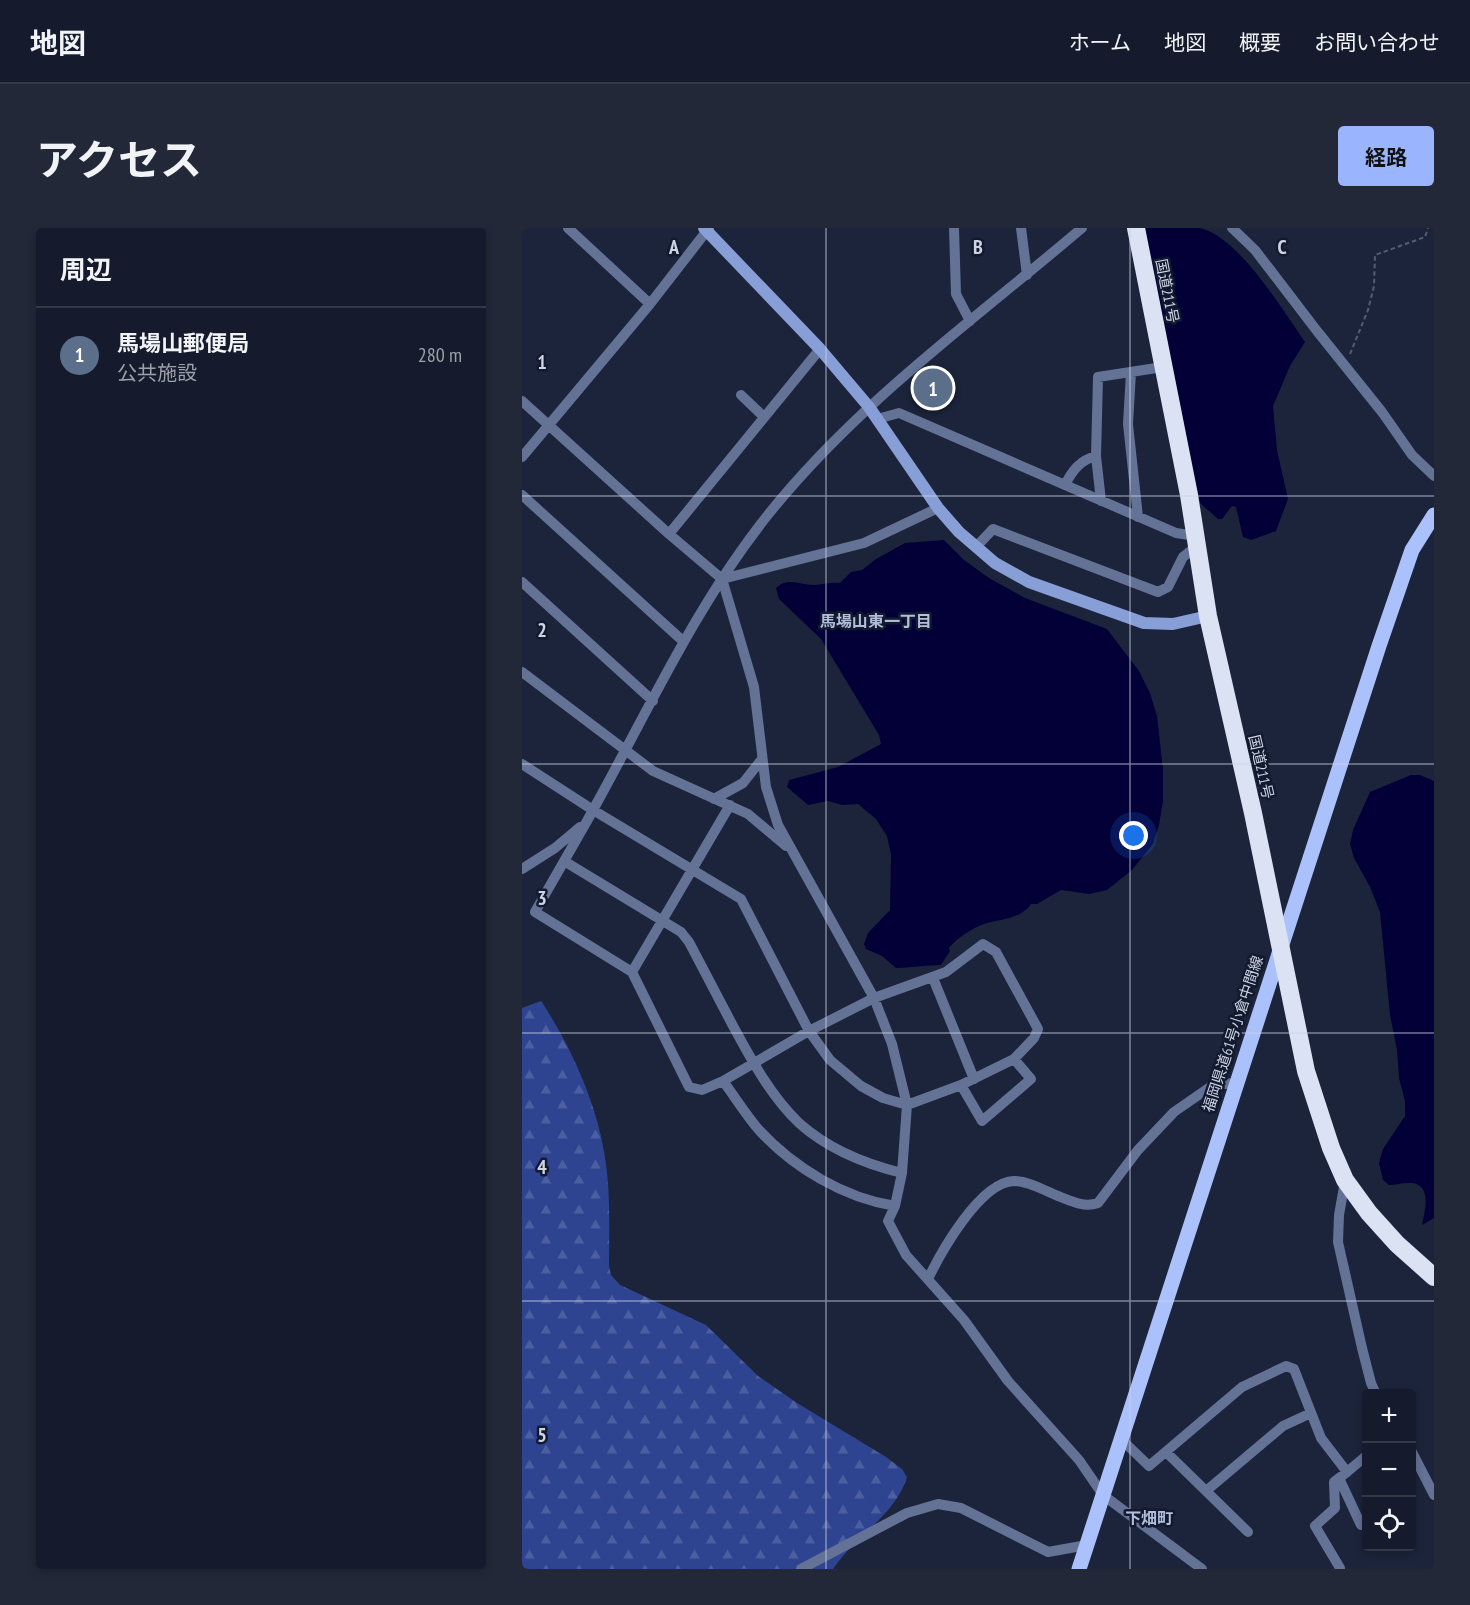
<!DOCTYPE html>
<html lang="ja">
<meta charset="utf-8">
<style>
:root{--surface:#151b2c;--page:#222838;--text:#f1f3f6;--muted:#9da1a9;--line:#343948;--accent:#9ab5fd}
body{margin:0;font-family:"PT Sans Narrow","Noto Sans JP",sans-serif;background:var(--page);color:var(--text)}
.controls{position:absolute;right:18px;bottom:18px;display:grid;overflow:hidden;border-radius:6px;box-shadow:0 3px 9px #0003}
.controls button{width:54px;height:54px;display:grid;place-items:center;padding:0;border:0;border-bottom:2px solid var(--line);background:var(--surface);color:var(--text);font:30px sans-serif}
.you{position:absolute;left:612px;top:608px;width:21px;height:21px;margin:-15px;border:4px solid #fff;border-radius:50%;background:#1a73e8;box-shadow:0 0 0 9px #1a73e833}
.badge{display:grid;place-items:center;width:39px;height:39px;border-radius:50%;background:var(--accent);color:#fff;font-size:20px;font-weight:700}
.pin{position:absolute;translate:-50% -50%;border:3px solid #fff;box-shadow:0 2px 6px #0006}
.list{margin:0;padding:0;list-style:none}
h2{display:flex;justify-content:space-between;align-items:center;height:78px;margin:0;padding:0 24px;font-size:26px}
h2 small{font-size:20px;font-weight:400;color:var(--muted)}
.list li{display:grid;grid-template-columns:39px 1fr auto;gap:18px;align-items:center;box-sizing:border-box;height:96px;padding:0 24px;border-top:2px solid var(--line)}
.list b{display:block;font-size:22px;white-space:nowrap}
.list p{margin:0;font-size:20px;white-space:nowrap;color:var(--muted)}
.list em{font-size:20px;font-style:normal;color:var(--muted)}
.icon{flex:none;width:33px;height:33px;fill:none;stroke:currentColor;stroke-width:2;stroke-linecap:round;stroke-linejoin:round}
.map{position:relative;flex:none;width:912px;height:1341px;overflow:hidden;border-radius:6px}
header{display:flex;align-items:center;gap:36px;box-sizing:border-box;height:84px;padding:0 30px;background:var(--surface);border-bottom:2px solid var(--line)}
header strong{font-size:28px}
nav{display:flex;gap:33px;margin-inline-start:auto;font-size:21px}
.intro{display:flex;align-items:center;justify-content:space-between;box-sizing:border-box;height:144px;padding:0 36px}
h1{margin:0;font-size:42px}
.button{padding:15px 27px;border-radius:6px;background:var(--accent);color:#111;font-size:21px;font-weight:700}
main{display:flex;gap:36px;padding:0 36px}
aside{flex:1;background:var(--surface);border-radius:6px;box-shadow:0 3px 9px #0003}
.map>svg:first-child{display:block}
</style>
<header>
<strong>地図</strong>
<nav><a>ホーム</a><a>地図</a><a>概要</a><a>お問い合わせ</a></nav>
</header>
<div class="intro"><h1>アクセス</h1><a class="button">経路</a></div>
<main>
<aside>
<h2>周辺<small></small></h2>
<ul class="list">
<li><span class="badge" style="background:#5c6f8a">1</span><div><b>馬場山郵便局</b><p>公共施設</p></div><em>280 m</em></li>
</ul>
</aside>
<div class="map">
<svg width="912" height="1341" viewBox="0 0 912 1341">
<defs>
<pattern id="forest-firs" width="22" height="20" patternUnits="userSpaceOnUse" patternTransform="scale(1.5)"><rect width="22" height="20" fill="#2e4491"/><path d="M5 1l3.5 6h-7zM16 11l3.5 6h-7z" fill="#4b5ea0"/></pattern>
</defs>
<rect width="100%" height="100%" fill="#1c243b"/>
<path fill="url(#forest-firs)" d="M 19,773 C 47,815 74,873 82,924 C 89,962 87,1000 87,1038 L 89,1047 L 98,1057 L 184,1097 L 236,1148 L 275,1175 L 364,1229 L 380,1241 L 385,1249 C 373,1288 332,1309 311,1341 L 0,1341 L 0,780 Z"/>
<path fill="#030038" d="M 622,0 C 639,0 660,0 677,0 C 716,7 761,83 783,114 L 768,138 L 751,178 L 755,222 L 766,271 L 754,303 L 729,312 L 721,309 L 714,279 L 710,278 L 700,291 L 696,291 L 678,275 Z
M 422,312 L 442,332 L 467,350 L 503,370 L 585,401 L 617,443 L 628,465 L 635,488 L 641,541 L 641,573 L 637,597 L 631,616 L 610,642 L 585,662 L 567,666 L 539,662 L 515,676 L 509,676 C 499,691 479,691 462,696 C 449,701 436,709 427,720 L 428,723 L 419,737 C 403,737 389,740 374,740 L 360,728 L 344,721 L 342,716 L 346,705 L 368,682 L 369,627 L 365,608 L 354,591 L 336,576 L 320,577 L 306,573 L 286,577 L 265,559 L 267,552 L 316,539 L 359,516 L 357,507 L 299,411 L 257,371 L 254,360 C 267,348 280,358 293,357 C 303,356 309,354 318,355 L 329,344 L 340,342 L 354,331 L 383,315 Z
M 889,547 L 898,547 L 912,553 L 912,990 L 900,997 C 903,982 911,954 886,955 C 880,955 874,957 867,957 L 861,952 L 857,935 L 861,921 L 883,888 L 883,873 L 877,850 L 875,822 L 868,787 L 858,684 L 848,659 L 832,630 L 828,616 L 831,602 L 848,564 Z"/>
<g fill="none" stroke-linecap="round" stroke-linejoin="round">
<path stroke="#555c71" stroke-width="2" stroke-dasharray="4.5 3" stroke-linecap="butt" d="M 828,126 L 846,82 L 852,58 L 853,27 L 903,9 L 906,0"/>
<path stroke="#647296" stroke-width="10" d="M 46,0 L 128,76
M 432,0 L 434,66 L 448,93
M 499,0 L 505,47
M 710,0 L 733,22 L 795,103 L 860,184 L 890,227 L 912,248
M 609,144 L 606,196 L 616,289
M 219,167 L 242,189
M 0,173 L 147,306 L 200,351 L 232,459 L 244,559 L 256,597 L 352,770 L 370,816 L 385,877 L 380,945 L 373,978 L 366,993 L 384,1027 L 442,1092 L 486,1153 L 557,1232 L 581,1267 L 680,1341
M 355,191 L 377,185 L 654,305 L 674,308
M 0,229 L 128,76 L 187,0
M 543,257 C 550,243 558,232 574,228
M 0,267 L 162,414
M 579,273 L 574,228 L 576,149 L 641,139
M 147,306 L 298,121
M 454,319 L 471,301 L 636,364 L 646,359 L 661,329 L 675,318
M 200,351 L 342,315 L 416,280
M 0,354 L 131,473
M 0,444 L 131,543 L 226,586 L 264,618
M 0,536 L 71,582 L 219,671 L 287,803 L 308,832 L 339,858 L 361,870 L 385,877 L 439,857 L 492,831 L 512,810 L 516,801 L 474,724 L 461,716 L 424,744 L 352,770 L 287,803 L 201,853 L 180,862 L 167,859 L 110,744 L 13,684 L 65,593 L 71,582 C 126,483 174,377 245,288 C 334,176 452,92 560,0
M 192,571 L 221,555 L 240,531
M 42,633 L 159,704 L 167,714 C 181,741 196,769 210,796 C 229,831 248,867 277,895 C 306,921 343,936 380,945
M 0,641 L 33,620 L 58,599
M 110,744 L 208,577
M 411,750 L 452,851
M 201,853 C 213,869 224,887 237,902 C 272,940 322,970 373,978
M 439,857 L 460,893 L 509,851 L 492,831
M 823,953 L 817,987 L 816,1014 L 840,1120 L 849,1155 L 854,1166
M 406,1051 C 419,1024 458,954 492,953 C 507,953 523,963 536,968 C 549,973 562,980 576,975 L 616,922 L 652,884 L 691,857 L 713,855
M 599,1211 L 627,1238 L 720,1159 L 764,1138 L 772,1141 L 799,1210 L 825,1244 L 844,1228
M 644,1224 L 726,1304
M 890,1224 L 912,1267
M 817,1250 L 839,1297
M 684,1263 L 761,1198 L 789,1185
M 818,1340 L 793,1298 L 813,1280 L 812,1254 L 825,1244
M 279,1341 L 385,1285 L 416,1276 L 439,1280 L 526,1324 L 565,1317"/>
<path stroke="#889ed7" stroke-width="12" d="M 182,0 L 298,121 L 347,179 L 416,280 L 437,304 L 473,335 L 507,354 L 622,395 L 651,396 L 686,388"/>
<path stroke="#aac1fc" stroke-width="15" d="M 557,1341 L 857,418 L 890,322 L 912,287"/>
<path stroke="#dae2f4" stroke-width="18" d="M 614,0 L 667,267 L 686,388 L 731,585 L 784,843 L 809,920 L 823,952 L 847,985 L 875,1016 L 912,1049"/>
</g>
<path fill="none" stroke="#ced4e4" stroke-width="1.5" stroke-opacity="0.55" d="M 304,0 L 304,1341M 608,0 L 608,1341M 0,268 L 912,268M 0,536 L 912,536M 0,805 L 912,805M 0,1073 L 912,1073"/>
<g text-anchor="middle" stroke-width="5" stroke-linejoin="round" paint-order="stroke">
<g font-size="15" fill="#ced4e4" stroke="#121a30">
<text transform="translate(645 63) rotate(79)" y="5">国道211号</text>
<text transform="translate(739 539) rotate(77)" y="5">国道211号</text>
<text transform="translate(711 806) rotate(-72)" y="5">福岡県道61号小倉中間線</text>
</g>
<g font-size="16" font-weight="bold" fill="#b2bedc" stroke="#121a30">
<text x="354" y="399">馬場山東一丁目</text>
<text x="627" y="1296">下畑町</text>
</g>
</g>
<g font-size="20" text-anchor="middle" font-weight="bold" fill="#ced4e4" stroke="#121a30" stroke-width="5" stroke-linejoin="round" paint-order="stroke">
<text x="152" y="26">A</text>
<text x="456" y="26">B</text>
<text x="760" y="26">C</text>
<text x="20" y="141">1</text>
<text x="20" y="409">2</text>
<text x="20" y="677">3</text>
<text x="20" y="946">4</text>
<text x="20" y="1214">5</text>
</g>
</svg>
<div class="controls">
<button>+</button>
<button>−</button>
<button><svg class="icon" aria-label="locate" viewBox="0 0 24 24"><circle cx="12" cy="12" r="6"/><path d="M12 2v4M12 18v4M2 12h4M18 12h4"/></svg></button>
</div>
<div class="you"></div>
<div class="pin badge" style="left:411px;top:160px;background:#5c6f8a">1</div>
</div>
</main>
